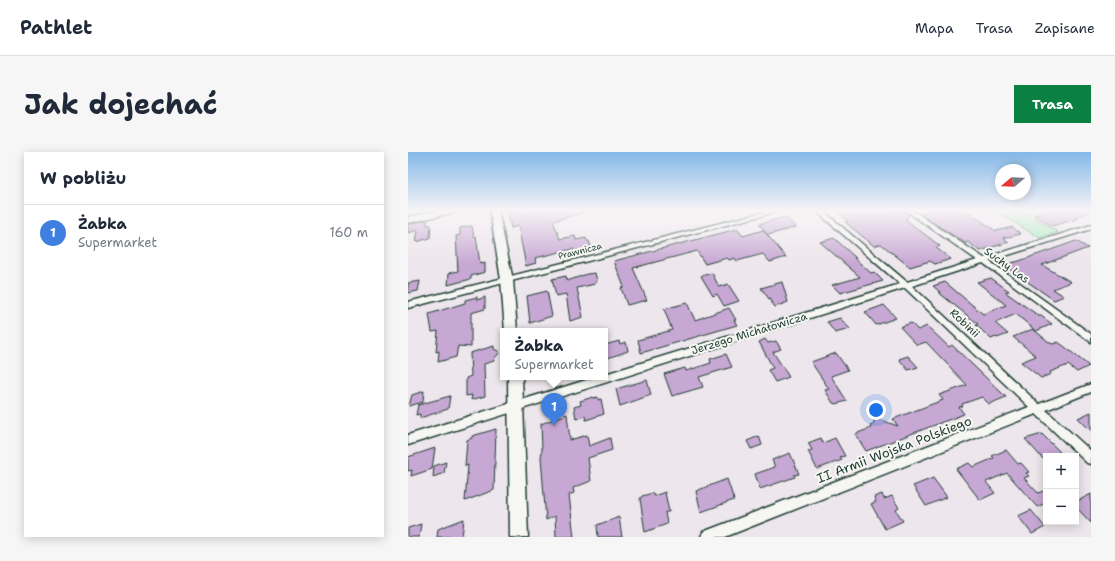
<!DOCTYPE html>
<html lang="pl">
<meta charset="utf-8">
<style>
:root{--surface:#fff;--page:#f6f6f7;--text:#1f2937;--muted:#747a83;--line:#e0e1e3;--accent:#0b8043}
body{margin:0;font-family:"Shantell Sans",sans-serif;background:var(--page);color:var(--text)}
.controls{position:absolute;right:12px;bottom:12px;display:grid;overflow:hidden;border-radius:0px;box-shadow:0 2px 10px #0003}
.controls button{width:36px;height:36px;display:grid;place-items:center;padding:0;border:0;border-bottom:1px solid var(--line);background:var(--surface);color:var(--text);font:20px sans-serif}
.compass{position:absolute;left:587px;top:12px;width:36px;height:36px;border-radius:50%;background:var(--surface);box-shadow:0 2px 10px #0003;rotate:251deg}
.you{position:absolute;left:468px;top:258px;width:14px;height:14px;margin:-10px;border:3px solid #fff;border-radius:50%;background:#1a73e8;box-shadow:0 0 0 6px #1a73e833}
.badge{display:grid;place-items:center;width:26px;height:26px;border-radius:50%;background:var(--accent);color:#fff;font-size:13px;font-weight:700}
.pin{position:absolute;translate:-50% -33px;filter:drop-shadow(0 1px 2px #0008)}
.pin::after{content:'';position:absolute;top:21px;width:14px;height:12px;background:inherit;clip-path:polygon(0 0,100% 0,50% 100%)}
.popup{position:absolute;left:92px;top:176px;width:108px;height:52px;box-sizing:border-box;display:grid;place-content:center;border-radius:0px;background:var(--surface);filter:drop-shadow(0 1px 3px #0005);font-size:13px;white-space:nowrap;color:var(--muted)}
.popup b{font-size:15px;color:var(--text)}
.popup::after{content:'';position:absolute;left:50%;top:100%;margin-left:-8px;border:8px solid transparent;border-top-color:var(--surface)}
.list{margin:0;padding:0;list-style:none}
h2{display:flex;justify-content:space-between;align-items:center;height:52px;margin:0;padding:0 16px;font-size:17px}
h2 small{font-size:13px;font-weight:400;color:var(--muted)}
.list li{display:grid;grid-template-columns:26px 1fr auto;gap:12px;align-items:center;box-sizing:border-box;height:56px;padding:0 16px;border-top:1px solid var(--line)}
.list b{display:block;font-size:15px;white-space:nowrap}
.list p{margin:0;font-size:13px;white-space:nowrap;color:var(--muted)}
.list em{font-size:13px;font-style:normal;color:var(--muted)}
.map{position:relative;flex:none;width:683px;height:385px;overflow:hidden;border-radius:0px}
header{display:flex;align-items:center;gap:24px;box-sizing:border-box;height:56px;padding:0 20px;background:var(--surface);border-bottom:1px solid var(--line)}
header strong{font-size:19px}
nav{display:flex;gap:22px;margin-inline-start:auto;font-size:14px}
.intro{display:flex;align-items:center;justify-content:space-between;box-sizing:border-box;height:96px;padding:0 24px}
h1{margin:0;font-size:28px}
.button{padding:10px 18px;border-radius:0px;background:var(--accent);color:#fff;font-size:14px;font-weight:700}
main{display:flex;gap:24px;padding:0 24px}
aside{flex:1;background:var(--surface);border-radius:0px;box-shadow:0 2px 10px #0003}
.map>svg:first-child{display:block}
</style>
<header>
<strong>Pathlet</strong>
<nav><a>Mapa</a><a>Trasa</a><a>Zapisane</a></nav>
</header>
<div class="intro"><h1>Jak dojechać</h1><a class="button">Trasa</a></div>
<main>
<aside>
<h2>W pobliżu<small></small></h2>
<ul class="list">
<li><span class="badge" style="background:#3f7fe0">1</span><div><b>Żabka</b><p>Supermarket</p></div><em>160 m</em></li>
</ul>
</aside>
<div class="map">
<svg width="683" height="385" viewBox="0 0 683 385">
<rect width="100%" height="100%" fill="#ede6ec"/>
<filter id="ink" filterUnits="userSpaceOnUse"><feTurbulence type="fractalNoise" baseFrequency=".025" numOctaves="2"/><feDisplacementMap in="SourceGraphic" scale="8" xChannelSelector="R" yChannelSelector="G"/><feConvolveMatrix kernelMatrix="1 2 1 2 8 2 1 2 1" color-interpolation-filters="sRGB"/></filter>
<g filter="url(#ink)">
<path fill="#a5edbb" stroke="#629578" d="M 585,58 L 612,58 L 650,80 L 632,86 Z"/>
<path fill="#c7a7d3" stroke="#1f3d34" d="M 99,58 L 111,58 L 112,62 L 128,58 L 174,58 L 174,61 L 145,69 L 152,87 L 167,84 L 168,88 L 178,86 L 179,89 L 181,89 L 184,97 L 166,102 L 165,97 L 127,106 L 128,111 L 118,114 L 110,74 L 103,76 Z
M 428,58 L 496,58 L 500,62 L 500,65 L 498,68 L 532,94 L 528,96 L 543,107 L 527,112 L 522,109 L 502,115 L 473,92 L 466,94 L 437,70 L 440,69 Z
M 524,58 L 557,58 L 588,79 L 604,75 L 613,82 L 595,86 L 601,90 L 572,99 L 560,90 L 557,91 L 512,62 Z
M 643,58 L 681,58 L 682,60 L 668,64 L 671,66 L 644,74 L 626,63 Z
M 377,65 L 388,75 L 360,83 L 351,72 Z
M 19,68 L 19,73 L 23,73 L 22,86 L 8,90 L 10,78 L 0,81 L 0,72 Z
M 62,74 L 64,74 L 66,85 L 68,84 L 72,112 L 77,111 L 77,120 L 63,124 L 63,127 L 40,133 L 41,121 L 50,119 L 48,84 L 52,83 L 52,76 Z
M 329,77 L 335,84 L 355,78 L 378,105 L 362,110 L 355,102 L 329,109 L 327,106 L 321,108 L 319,106 L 297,112 L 289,99 L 225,116 L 239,148 L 219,153 L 213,136 L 216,135 L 206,109 Z
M 426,86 L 448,106 L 446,106 L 463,121 L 466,120 L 475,129 L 432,141 L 424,133 L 452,125 L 412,90 Z
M 668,89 L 680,96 L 634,113 L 663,130 L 645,137 L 656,144 L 646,148 L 595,113 L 611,109 Z
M 187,121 L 189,129 L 187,132 L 169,136 L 175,165 L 162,169 L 158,142 L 148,144 L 144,127 L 158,124 L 159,129 L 179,122 Z
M 304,121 L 311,135 L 320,132 L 331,149 L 316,154 L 309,142 L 305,144 L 293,124 Z
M 583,126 L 601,139 L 597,140 L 631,164 L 633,164 L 644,172 L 628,179 L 608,162 L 587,171 L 600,182 L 589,186 L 588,185 L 583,187 L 568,173 L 570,172 L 530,140 L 532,140 L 525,134 L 537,130 L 575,162 L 598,153 L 569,130 Z
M 12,129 L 10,139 L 0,141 L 0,131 Z
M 374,130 L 380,150 L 367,155 L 353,136 Z
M 139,139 L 144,164 L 122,171 L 119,144 Z
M 69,145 L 69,148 L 77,145 L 77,157 L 63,161 L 63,195 L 50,194 L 48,205 L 30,210 L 31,199 L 28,200 L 30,179 L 24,180 L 21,162 L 57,151 L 57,148 Z
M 279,151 L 287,168 L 321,156 L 328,168 L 326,168 L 329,173 L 233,201 L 230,188 L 264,178 L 256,157 Z
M 476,153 L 488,166 L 468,173 L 457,160 Z
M 432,166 L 442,177 L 427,181 L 419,170 Z
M 503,171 L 510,178 L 519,174 L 541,195 L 544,193 L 598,245 L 581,252 L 574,245 L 554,252 L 555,254 L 551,255 L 556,262 L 458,299 L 447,282 L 463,276 L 462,274 L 465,273 L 467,266 L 490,274 L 485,267 L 535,248 L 531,243 L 559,233 L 518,190 L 509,193 L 492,175 Z
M 625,177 L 642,191 L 645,192 L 650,190 L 657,195 L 681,214 L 669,220 L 660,213 L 642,220 L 643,222 L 633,226 L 613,210 L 628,204 L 605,185 Z
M 357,187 L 360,191 L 368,189 L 373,197 L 365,200 L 381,225 L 367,230 L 360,218 L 365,216 L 351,190 Z
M 211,189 L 212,192 L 218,190 L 220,199 L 197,207 L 197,193 Z
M 86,194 L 86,197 L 92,200 L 86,207 L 86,209 L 76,212 L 77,244 L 63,248 L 64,243 L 58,244 L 58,226 L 63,224 L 62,201 Z
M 428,201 L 440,218 L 423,224 L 439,249 L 428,252 L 425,251 L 417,238 L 421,237 L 403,210 Z
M 318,202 L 324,215 L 291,225 L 295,235 L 264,244 L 256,222 L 277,216 L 278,219 L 303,211 L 302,207 Z
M 500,204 L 510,215 L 500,218 L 491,207 Z
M 239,228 L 243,243 L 212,254 L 208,237 Z
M 16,239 L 15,250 L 1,254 L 4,243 Z
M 42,244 L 40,257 L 12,266 L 12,262 L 8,263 L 10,253 Z
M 185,245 L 185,246 L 190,245 L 190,248 L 193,247 L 196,262 L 178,268 L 177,264 L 168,267 L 166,255 L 173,253 L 172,249 Z
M 683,260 L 683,279 L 670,266 Z
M 159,262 L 162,288 L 179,283 L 181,294 L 202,286 L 204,298 L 180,306 L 183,329 L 165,336 L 166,341 L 161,343 L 166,385 L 148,385 L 147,364 L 138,368 L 133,306 L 134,297 L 133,272 Z
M 88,277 L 86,338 L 57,349 L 60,313 L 57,314 L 59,288 L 64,286 L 64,284 Z
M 634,282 L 652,300 L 643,304 L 638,304 L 638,306 L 635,307 L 617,287 Z
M 351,284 L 354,293 L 343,297 L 339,289 Z
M 413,286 L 415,291 L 427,286 L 437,304 L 432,305 L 434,308 L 409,317 L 400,299 L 404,298 L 400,291 Z
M 27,296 L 24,317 L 3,324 L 4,318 L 0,319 L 0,305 Z
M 598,298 L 610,312 L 613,311 L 621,320 L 618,321 L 621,324 L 616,326 L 630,341 L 638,338 L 638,351 L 629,355 L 599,321 L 578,330 L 587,341 L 572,348 L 548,317 L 561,311 L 565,315 L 586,306 L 584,304 Z
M 382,301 L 391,322 L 386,323 L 387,325 L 352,337 L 347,322 L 367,315 L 364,308 Z
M 38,310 L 36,321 L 25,325 L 26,314 Z
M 525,326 L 539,345 L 518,354 L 505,334 Z
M 319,327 L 326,348 L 293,360 L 288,339 Z
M 257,340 L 261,360 L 257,360 L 259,372 L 237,380 L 232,347 L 234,344 L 245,341 L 246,344 Z
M 474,342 L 476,347 L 484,344 L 491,356 L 488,358 L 495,369 L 477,377 L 463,352 L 468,350 L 466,345 Z
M 683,342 L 683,371 L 668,355 L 668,350 Z
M 623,358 L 637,375 L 624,382 L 610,364 Z
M 211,365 L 214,385 L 190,385 L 189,373 Z
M 56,367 L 54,385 L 29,385 L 30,377 Z
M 13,372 L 11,385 L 0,385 L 0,376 Z"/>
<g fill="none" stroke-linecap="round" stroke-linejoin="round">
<defs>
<path id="street" d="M 364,58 L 375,58 L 0,156 L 0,150 Z
M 407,58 L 414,58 L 499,130 L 569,108 L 497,58 L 504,58 L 576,106 L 683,73 L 683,77 L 581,109 L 683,182 L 683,190 L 575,111 L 504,134 L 631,252 L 683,232 L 683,240 L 638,258 L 683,299 L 683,312 L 679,311 L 628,262 L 317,385 L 293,385 L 295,380 L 300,378 L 621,255 L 497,136 L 0,293 L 0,283 L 188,225 L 197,225 L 197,222 L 492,132 Z"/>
<path id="secondary" d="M 32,58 L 48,58 L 47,60 L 0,71 L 0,65 Z
M 82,58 L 90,58 L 105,128 L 109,179 L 97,179 L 93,128 Z
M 100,225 L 114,225 L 120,385 L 102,385 Z"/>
</defs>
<use href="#street" stroke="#1f3d34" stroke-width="3"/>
<use href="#secondary" stroke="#1f3d34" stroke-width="3"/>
<use href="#street" fill="#f6f6f2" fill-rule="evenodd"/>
<use href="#secondary" fill="#f6f6f2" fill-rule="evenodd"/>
</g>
</g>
<linearGradient id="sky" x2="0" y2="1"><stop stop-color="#83b8e8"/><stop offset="0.52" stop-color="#f7f4f6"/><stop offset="1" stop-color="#f7f4f6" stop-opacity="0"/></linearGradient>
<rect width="683" height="112" fill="url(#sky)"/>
<g text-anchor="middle" stroke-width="4" stroke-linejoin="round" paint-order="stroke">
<g font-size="9" fill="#1f3d34" stroke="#f6f6f2">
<text transform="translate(172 99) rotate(-14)" y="3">Prawnicza</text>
</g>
<g font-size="11" fill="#1f3d34" stroke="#f6f6f2">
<text transform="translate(599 113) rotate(36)" y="4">Suchy Las</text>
<text transform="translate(557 171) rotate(43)" y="4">Robinii</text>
<text transform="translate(341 181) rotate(-17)" y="4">Jerzego Michałowicza</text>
</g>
<g font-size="13" fill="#1f3d34" stroke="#f6f6f2">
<text transform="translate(486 297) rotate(-21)" y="5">II Armii Wojska Polskiego</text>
</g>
</g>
</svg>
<div class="controls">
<button>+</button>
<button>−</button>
</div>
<svg class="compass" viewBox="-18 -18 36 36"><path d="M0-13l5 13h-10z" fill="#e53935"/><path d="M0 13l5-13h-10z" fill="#747a83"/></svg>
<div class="you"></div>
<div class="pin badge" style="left:146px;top:274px;background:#3f7fe0">1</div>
<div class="popup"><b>Żabka</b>Supermarket</div>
</div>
</main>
